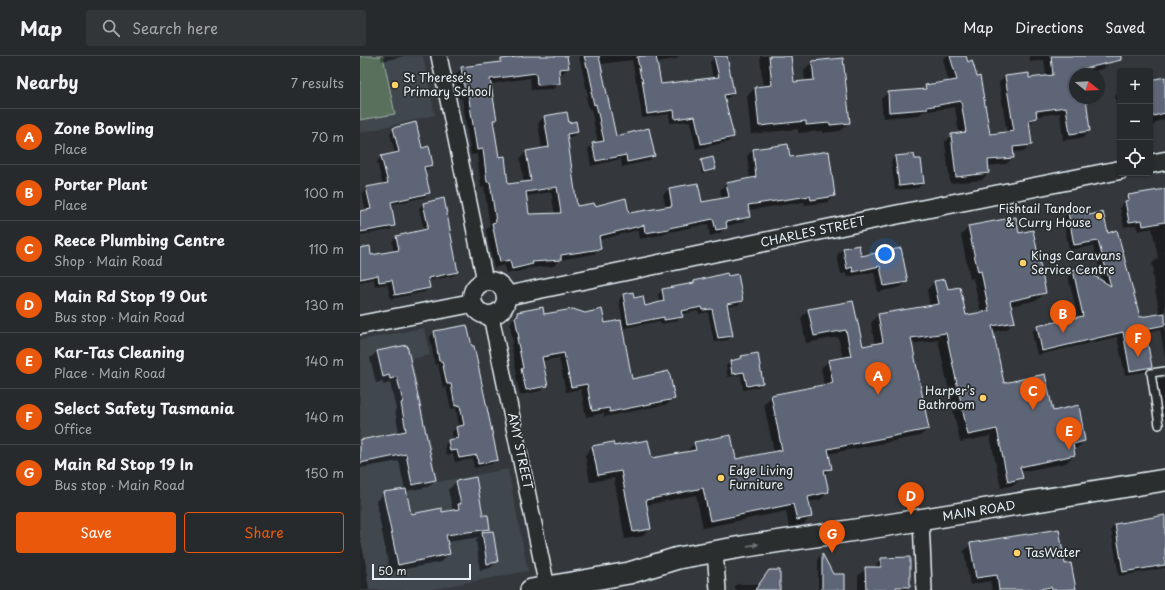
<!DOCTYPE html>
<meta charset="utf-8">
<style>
:root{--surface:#272a2d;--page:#333639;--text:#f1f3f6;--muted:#a4a7aa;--line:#434649;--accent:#ea580c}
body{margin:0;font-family:"Playpen Sans",sans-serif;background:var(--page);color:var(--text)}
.controls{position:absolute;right:12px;top:12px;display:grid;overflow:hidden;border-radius:4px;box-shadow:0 1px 3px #0004}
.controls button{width:36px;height:36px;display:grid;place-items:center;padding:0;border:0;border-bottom:1px solid var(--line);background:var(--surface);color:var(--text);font:20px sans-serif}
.compass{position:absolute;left:709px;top:12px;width:36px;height:36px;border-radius:50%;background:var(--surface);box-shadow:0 1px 3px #0004;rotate:108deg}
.scale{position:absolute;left:12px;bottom:10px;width:99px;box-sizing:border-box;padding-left:4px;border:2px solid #e8f1f8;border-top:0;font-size:11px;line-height:14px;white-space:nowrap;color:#e8f1f8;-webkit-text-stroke:3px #2a2d2e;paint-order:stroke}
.you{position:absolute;left:525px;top:198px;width:14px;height:14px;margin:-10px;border:3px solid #fff;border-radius:50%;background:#1a73e8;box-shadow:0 0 0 6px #1a73e833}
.badge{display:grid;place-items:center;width:26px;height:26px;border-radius:50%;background:var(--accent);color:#fff;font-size:13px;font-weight:700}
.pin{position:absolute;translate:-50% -33px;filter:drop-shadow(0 1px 2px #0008)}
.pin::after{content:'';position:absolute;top:21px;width:14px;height:12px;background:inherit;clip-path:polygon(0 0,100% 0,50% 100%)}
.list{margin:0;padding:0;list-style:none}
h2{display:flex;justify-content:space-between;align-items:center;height:52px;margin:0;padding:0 16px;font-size:17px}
h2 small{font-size:13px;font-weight:400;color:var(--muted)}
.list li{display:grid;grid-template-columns:26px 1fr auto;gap:12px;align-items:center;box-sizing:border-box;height:56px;padding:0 16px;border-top:1px solid var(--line)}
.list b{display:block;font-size:15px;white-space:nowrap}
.list p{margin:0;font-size:13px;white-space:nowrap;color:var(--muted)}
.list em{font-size:13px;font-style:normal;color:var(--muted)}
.actions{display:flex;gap:8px;padding:12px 16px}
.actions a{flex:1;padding:9px 0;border:1px solid var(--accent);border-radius:4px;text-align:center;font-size:14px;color:var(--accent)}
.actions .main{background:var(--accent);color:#fff}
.icon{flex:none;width:22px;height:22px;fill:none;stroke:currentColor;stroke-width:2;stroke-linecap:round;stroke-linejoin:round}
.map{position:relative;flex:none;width:805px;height:534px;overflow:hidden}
header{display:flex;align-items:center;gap:24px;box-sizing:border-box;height:56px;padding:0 20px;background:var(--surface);border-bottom:1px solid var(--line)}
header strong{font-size:19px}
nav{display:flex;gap:22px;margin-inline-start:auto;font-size:14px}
.search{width:280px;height:36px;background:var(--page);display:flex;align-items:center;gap:10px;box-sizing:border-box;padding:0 14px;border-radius:4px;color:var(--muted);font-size:15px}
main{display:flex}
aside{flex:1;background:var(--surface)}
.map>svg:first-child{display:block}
</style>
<header>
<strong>Map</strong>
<div class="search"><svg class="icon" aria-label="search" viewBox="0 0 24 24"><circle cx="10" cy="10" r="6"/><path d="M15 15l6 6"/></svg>Search here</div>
<nav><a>Map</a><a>Directions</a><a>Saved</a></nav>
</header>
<main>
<aside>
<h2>Nearby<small>7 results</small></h2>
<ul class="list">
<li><span class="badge">A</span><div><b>Zone Bowling</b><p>Place</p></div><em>70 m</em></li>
<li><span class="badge">B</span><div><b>Porter Plant</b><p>Place</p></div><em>100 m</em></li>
<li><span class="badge">C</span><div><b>Reece Plumbing Centre</b><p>Shop · Main Road</p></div><em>110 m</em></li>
<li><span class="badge">D</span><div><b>Main Rd Stop 19 Out</b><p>Bus stop · Main Road</p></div><em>130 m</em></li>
<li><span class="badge">E</span><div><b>Kar-Tas Cleaning</b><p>Place · Main Road</p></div><em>140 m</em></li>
<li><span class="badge">F</span><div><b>Select Safety Tasmania</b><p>Office</p></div><em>140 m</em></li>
<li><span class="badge">G</span><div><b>Main Rd Stop 19 In</b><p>Bus stop · Main Road</p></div><em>150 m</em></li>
</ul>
<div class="actions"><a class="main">Save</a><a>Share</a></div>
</aside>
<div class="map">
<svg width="805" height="534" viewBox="0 0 805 534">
<rect width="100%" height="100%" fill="#34383c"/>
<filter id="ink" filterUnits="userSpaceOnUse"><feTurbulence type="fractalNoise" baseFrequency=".025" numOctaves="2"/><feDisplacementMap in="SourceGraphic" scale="8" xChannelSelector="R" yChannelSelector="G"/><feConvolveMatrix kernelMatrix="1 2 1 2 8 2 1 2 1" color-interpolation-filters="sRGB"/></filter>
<g filter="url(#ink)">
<path fill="#40464d" d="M 0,0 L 63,0 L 75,59 L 0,77 Z
M 64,272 L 70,299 L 52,303 L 78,426 L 148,413 L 168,515 L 68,534 L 0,534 L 0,284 Z"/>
<path fill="#58705c" stroke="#a0b0aa" d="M 0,0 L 23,0 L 35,58 L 0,64 Z"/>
<path fill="#0007" fill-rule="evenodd" d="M 21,0 L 45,0 L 22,5 Z
M 167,0 L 206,0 L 208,12 L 202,18 L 198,18 L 199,27 L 193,33 L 171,34 L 170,22 L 130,28 L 136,63 L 132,67 L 138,102 L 147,129 L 164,127 L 160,102 L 167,96 L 182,93 L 178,67 L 184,61 L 208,68 L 217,76 L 211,82 L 206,82 L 217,151 L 234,151 L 268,158 L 306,152 L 303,139 L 309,133 L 341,147 L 362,143 L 360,134 L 366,128 L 390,123 L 387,100 L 393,94 L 427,89 L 429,102 L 474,140 L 468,146 L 445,149 L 444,146 L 388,154 L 389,160 L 383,166 L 366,170 L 366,171 L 360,177 L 350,180 L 348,168 L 304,177 L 302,179 L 279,183 L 278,174 L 239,184 L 240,192 L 234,198 L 200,204 L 194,210 L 168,212 L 165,214 L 146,218 L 144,209 L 134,212 L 126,174 L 130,170 L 124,131 L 121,132 L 117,98 L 111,99 L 102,42 L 99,43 L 96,18 L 102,12 L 138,7 L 141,4 ZM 191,136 L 195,158 L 169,159 L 166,140 Z
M 219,0 L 319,0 L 316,3 L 296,6 L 301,29 L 353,22 L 350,6 L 355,1 L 366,0 L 373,37 L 368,42 L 364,43 L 373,81 L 368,86 L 336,93 L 330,65 L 310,67 L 309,58 L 282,62 L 277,26 L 276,26 L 272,4 L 240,8 L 255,81 L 294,100 L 288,105 L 262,111 L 261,103 L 231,110 L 228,93 L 233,88 L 238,87 L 231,53 L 229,53 L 226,41 L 228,40 Z
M 400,0 L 430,0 L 433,27 L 445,26 L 444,14 L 452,6 L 489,67 L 480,75 L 462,77 L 462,75 L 438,77 L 438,73 L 391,78 L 387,40 L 396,31 L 403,31 Z
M 586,0 L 605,0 L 629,79 L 647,77 L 639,27 L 645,21 L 668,23 L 686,20 L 684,4 L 670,6 L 669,0 L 748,0 L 749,7 L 743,13 L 722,18 L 715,18 L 715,42 L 725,42 L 729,75 L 723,82 L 703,84 L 700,57 L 676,60 L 676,62 L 669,69 L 671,89 L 664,95 L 652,96 L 653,102 L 646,108 L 627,110 L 628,117 L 622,124 L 590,127 L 585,86 L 592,79 L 599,78 L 595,51 L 562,56 L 559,59 L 523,62 L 521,43 L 528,37 L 562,34 L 566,30 L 589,27 L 583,3 Z
M 805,22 L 805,63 L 798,65 L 790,72 L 790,25 Z
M 760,34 L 760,64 L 755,40 Z
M 34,73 L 62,93 L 72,108 L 68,113 L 63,114 L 69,137 L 65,141 L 30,149 L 34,170 L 30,174 L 0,179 L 0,156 L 6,155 L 2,137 L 7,132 L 23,129 L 17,106 L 21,101 L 35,98 L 30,77 Z
M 536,101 L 554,104 L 563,127 L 558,132 L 535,134 L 531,105 Z
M 342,105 L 354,113 L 353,115 L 342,118 L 340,107 Z
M 805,134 L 805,302 L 800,273 L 784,277 L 791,310 L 785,316 L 765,319 L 757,281 L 677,299 L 672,276 L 677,271 L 718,262 L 708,220 L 714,215 L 743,227 L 733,190 L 709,194 L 703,162 L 708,157 L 727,153 L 728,160 L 747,178 L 779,262 L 795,259 L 799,255 L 792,217 L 794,215 L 792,208 L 798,202 L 792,172 L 778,175 L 776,169 L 764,171 L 760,152 L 769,140 Z
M 64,147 L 97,216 L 93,220 L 67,225 L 69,232 L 64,236 L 31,243 L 27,228 L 15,230 L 14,223 L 0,226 L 0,193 L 11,200 L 34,196 L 32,186 L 36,181 L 64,174 L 59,152 Z
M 609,171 L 658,178 L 685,237 L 677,244 L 651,250 L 654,266 L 647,273 L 632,276 L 643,329 L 692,356 L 724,385 L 717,392 L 713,393 L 714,399 L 706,407 L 660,416 L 661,422 L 654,429 L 641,432 L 630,380 L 600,386 L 578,284 L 551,288 L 568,373 L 560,380 L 468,398 L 471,412 L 464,419 L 468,436 L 460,444 L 448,446 L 451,460 L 444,468 L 429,471 L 426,455 L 343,472 L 336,439 L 286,449 L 290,472 L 283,480 L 265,483 L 254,422 L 230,426 L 225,399 L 232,391 L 253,392 L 291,403 L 327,396 L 327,395 L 335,387 L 375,404 L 414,396 L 404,348 L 412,340 L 464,329 L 461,312 L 469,305 L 483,302 L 478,281 L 446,287 L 441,262 L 449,254 L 492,246 L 502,291 L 515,289 L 511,267 L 518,259 L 570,251 L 567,234 L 574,226 L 587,235 L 606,260 L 621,257 L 613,222 L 610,223 L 601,179 Z
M 483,193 L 501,201 L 540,193 L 547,225 L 541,231 L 518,236 L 514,216 L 487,221 L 486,217 L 481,218 L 477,199 Z
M 334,226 L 382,245 L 378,249 L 366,251 L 372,279 L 368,284 L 354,286 L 348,256 L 339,258 L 338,255 L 321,258 L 321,260 L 317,265 L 300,268 L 300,265 L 264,272 L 259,244 L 263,239 L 272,238 L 273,243 L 284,251 L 300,247 L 298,238 L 303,234 L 332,228 Z
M 158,257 L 244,268 L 271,324 L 314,342 L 308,348 L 244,361 L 244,357 L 226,361 L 221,333 L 206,336 L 199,302 L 182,305 L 187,329 L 181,335 L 160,339 L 156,320 L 157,318 L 151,289 L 153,287 L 150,268 L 152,265 L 152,263 Z
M 107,270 L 136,404 L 132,408 L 114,412 L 113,403 L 95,406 L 93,398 L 86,399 L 85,389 L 89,385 L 93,384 L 92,376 L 96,372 L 99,371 L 96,352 L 91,353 L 86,331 L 83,332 L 78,308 L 75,309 L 70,281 L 74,276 Z
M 46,290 L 75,424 L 68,431 L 46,435 L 51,459 L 93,455 L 88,434 L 96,426 L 122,461 L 129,473 L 125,477 L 137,506 L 130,512 L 120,514 L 116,484 L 119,481 L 87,486 L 89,498 L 81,506 L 30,516 L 16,445 L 24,437 L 45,434 L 39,405 L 0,412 L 0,385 L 39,377 L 35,354 L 36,353 L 30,327 L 23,329 L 23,325 L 16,327 L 10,302 L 17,296 Z
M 382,301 L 402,327 L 398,331 L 383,334 L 381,319 L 368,321 L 366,310 L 370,306 L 379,304 Z
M 805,322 L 805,365 L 799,366 L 793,328 L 798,323 Z
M 805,460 L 805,512 L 759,520 L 751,473 L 755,469 Z
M 0,480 L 8,519 L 7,521 L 9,533 L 8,534 L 0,534 Z
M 611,488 L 704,509 L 715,533 L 713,534 L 632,534 L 630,525 L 610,529 L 604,495 Z
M 461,499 L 472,519 L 484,534 L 458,534 L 458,502 Z
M 521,503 L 549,531 L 546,534 L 498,534 L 498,520 L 506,512 L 514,512 Z
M 378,528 L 400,528 L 419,534 L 375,534 L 375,530 Z"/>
<path fill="#5d6576" stroke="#e8f1f8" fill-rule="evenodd" d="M 165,0 L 207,0 L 209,12 L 199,13 L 200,28 L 177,29 L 176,17 L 130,23 L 137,64 L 133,64 L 139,101 L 145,100 L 148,128 L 171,125 L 166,95 L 189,91 L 184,60 L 207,56 L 209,67 L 216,65 L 218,76 L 207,78 L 217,150 L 234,147 L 235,150 L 266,142 L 269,157 L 312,150 L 309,132 L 338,127 L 342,146 L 369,141 L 366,127 L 396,121 L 393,93 L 428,88 L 430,101 L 469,95 L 475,140 L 451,144 L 450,140 L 388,149 L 390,161 L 366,166 L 367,172 L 356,174 L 353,163 L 309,172 L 309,173 L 285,177 L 284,169 L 239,180 L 241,193 L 201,199 L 201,204 L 172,206 L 173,208 L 152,213 L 150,204 L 140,206 L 132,167 L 136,166 L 130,126 L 127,126 L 123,93 L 117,94 L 108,37 L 105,37 L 101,11 L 141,6 L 141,3 ZM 197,131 L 201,157 L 169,158 L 166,136 Z
M 224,0 L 239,0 L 256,80 L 289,72 L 295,100 L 267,106 L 266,99 L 236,105 L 232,87 L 244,85 L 236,48 L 234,49 L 231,35 L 233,35 L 228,11 L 227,11 Z
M 283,0 L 296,0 L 301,28 L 359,21 L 354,0 L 367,0 L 374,37 L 364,39 L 374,81 L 341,88 L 335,60 L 315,63 L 314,54 L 287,58 L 282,22 L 281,22 L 277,1 Z
M 409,0 L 431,0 L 434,26 L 454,24 L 452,5 L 483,2 L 490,67 L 470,69 L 470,67 L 446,69 L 446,65 L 399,70 L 395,31 L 412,29 Z
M 590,0 L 606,0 L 608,6 L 612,4 L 617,21 L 620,20 L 630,78 L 654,75 L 645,20 L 669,17 L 669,22 L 693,19 L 691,0 L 761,0 L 761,4 L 723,13 L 723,18 L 715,18 L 715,42 L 726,42 L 730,75 L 710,78 L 706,51 L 676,55 L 677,62 L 669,64 L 672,89 L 653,91 L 654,102 L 628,104 L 629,117 L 596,121 L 591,78 L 606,76 L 601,45 L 567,51 L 567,53 L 529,56 L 528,36 L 566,33 L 565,29 L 597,24 Z
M 805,21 L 805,57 L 790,61 L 790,24 Z
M 56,66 L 62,92 L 69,90 L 73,109 L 64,111 L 70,137 L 31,146 L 35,170 L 0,176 L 0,155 L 11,153 L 6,131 L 28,127 L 21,100 L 39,96 L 33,72 Z
M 554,98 L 555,103 L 561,103 L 564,127 L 539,130 L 535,100 Z
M 353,101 L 356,113 L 344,116 L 341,104 Z
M 805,133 L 805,166 L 783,170 L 782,164 L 769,166 L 765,145 L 769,144 L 768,139 Z
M 84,142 L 98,216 L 68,222 L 70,232 L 35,239 L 32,224 L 19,226 L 18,219 L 0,223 L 0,192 L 10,190 L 11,199 L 39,194 L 36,180 L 67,173 L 67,170 L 68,170 L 63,147 Z
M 728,152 L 729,159 L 743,156 L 748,177 L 757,174 L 780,261 L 805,257 L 805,269 L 785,273 L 792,311 L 770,315 L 763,276 L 682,295 L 677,270 L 723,260 L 713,214 L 721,212 L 751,230 L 738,185 L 714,189 L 708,156 Z
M 656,161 L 659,177 L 673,174 L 686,237 L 650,245 L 655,266 L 632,270 L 644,327 L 685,318 L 693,355 L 719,349 L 725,385 L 713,388 L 715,399 L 660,411 L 663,422 L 648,426 L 637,373 L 608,379 L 586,277 L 551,282 L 569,373 L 468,393 L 472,413 L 464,414 L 469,436 L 448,441 L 452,461 L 437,464 L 433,448 L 350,465 L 343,432 L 286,444 L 291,473 L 273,476 L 261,415 L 238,419 L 232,390 L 253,386 L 254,390 L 288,384 L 292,402 L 336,394 L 334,386 L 371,379 L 376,403 L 422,394 L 411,339 L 473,327 L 468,304 L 491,300 L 486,274 L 454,280 L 448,253 L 493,245 L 503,290 L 523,286 L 518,258 L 579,248 L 574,225 L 585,223 L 588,233 L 600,231 L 606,259 L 629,255 L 621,215 L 618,216 L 608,170 Z
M 499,189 L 501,200 L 541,192 L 548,226 L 524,230 L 520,210 L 493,216 L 492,211 L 487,213 L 483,192 Z
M 367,217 L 368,220 L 378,218 L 383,245 L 367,248 L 373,280 L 358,282 L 352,253 L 343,254 L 342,251 L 321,255 L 323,261 L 304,264 L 304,261 L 268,268 L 263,238 L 273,236 L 274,242 L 283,240 L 285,250 L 304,245 L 302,233 L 334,227 L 334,225 Z
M 183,251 L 184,258 L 213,253 L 225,257 L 242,253 L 245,267 L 261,264 L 272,323 L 309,315 L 315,343 L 250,356 L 249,352 L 232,355 L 227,328 L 211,331 L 204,297 L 182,301 L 188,330 L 166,334 L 161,313 L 163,312 L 157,282 L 159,282 L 155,261 L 158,260 L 157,256 Z
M 107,269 L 112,290 L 114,290 L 138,404 L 118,408 L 117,399 L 99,402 L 97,394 L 90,395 L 88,384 L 98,382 L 96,371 L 104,369 L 100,349 L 95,350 L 91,328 L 87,328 L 82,305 L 79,305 L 74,275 Z
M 47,289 L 76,424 L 52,429 L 46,398 L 0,407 L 0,384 L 46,375 L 41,347 L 43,346 L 37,321 L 30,323 L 29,319 L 23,321 L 17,295 Z
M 398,297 L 403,327 L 387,330 L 384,316 L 372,318 L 370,305 L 382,302 L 381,300 Z
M 116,421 L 123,459 L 128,459 L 130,473 L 86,479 L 90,498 L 38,509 L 23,436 L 46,433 L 51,458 L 82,452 L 82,456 L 99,453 L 98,448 L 101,448 L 96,425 Z
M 805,459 L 805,509 L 763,516 L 755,468 Z
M 699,473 L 705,508 L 711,507 L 716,533 L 692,534 L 691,531 L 675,534 L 639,534 L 637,519 L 616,522 L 610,487 Z
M 133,475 L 138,506 L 127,508 L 122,476 Z
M 462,497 L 473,518 L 485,518 L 485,534 L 462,534 Z
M 550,501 L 550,531 L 536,531 L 536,534 L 506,534 L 505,511 L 521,511 L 521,502 Z
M 409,514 L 420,514 L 420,534 L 395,534 Z"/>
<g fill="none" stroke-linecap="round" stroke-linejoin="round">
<defs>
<path id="service" d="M 799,369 L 791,317 L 805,315"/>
<path id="minor" d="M 79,0 L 125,225
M 131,260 L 187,531
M 561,464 L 564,534
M 355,496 L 358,534"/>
<path id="tertiary" d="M 790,108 L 805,105
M112 242a17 17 0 1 1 34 0a17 17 0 1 1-34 0Z
M 146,240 L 505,165 L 760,114
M 0,269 L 112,247"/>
<path id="secondary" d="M 171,534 L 269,517 L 318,502 L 387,490 L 522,470 L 805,424"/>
</defs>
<use href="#service" stroke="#e8f1f8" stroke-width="10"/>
<use href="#minor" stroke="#e8f1f8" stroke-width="18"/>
<use href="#tertiary" stroke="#e8f1f8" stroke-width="21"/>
<use href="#secondary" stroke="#e8f1f8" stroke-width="24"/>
<use href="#service" stroke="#2a2d2e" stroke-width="7"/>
<use href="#minor" stroke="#2a2d2e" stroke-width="15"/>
<use href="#tertiary" stroke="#2a2d2e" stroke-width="18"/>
<use href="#secondary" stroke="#2a2d2e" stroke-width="21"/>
</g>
<defs><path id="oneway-solid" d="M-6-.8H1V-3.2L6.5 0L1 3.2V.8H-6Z"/></defs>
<use fill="#6c7275" href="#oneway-solid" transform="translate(393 489) rotate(-8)"/>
</g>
<g fill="#ffd166" stroke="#2a2d2e" stroke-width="1.5">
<circle cx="35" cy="29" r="4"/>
<circle cx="739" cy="160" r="4"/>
<circle cx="663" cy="207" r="4"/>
<circle cx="623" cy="342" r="4"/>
<circle cx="361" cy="422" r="4"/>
<circle cx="657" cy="497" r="4"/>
</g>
<g text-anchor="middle" stroke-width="3.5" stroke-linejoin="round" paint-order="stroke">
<g font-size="12" fill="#e8f1f8" stroke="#2a2d2e" text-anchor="start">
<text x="43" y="26">St Therese's<tspan x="43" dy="14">Primary School</tspan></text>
<text x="731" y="157" text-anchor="end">Fishtail Tandoor<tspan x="731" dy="14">&amp; Curry House</tspan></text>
<text x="671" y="204">Kings Caravans<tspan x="671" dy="14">Service Centre</tspan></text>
<text x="615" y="339" text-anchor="end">Harper's<tspan x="615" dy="14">Bathroom</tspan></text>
<text x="369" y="419">Edge Living<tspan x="369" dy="14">Furniture</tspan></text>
<text x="665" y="501">TasWater</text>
</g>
<g font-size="12" fill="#e8f1f8" stroke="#2a2d2e">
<text transform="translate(453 176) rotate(-12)" y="4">CHARLES STREET</text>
<text transform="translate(160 395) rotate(78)" y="4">AMY STREET</text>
<text transform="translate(619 455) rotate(-9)" y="4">MAIN ROAD</text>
</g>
</g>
</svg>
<div class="controls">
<button>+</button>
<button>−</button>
<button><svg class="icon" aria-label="locate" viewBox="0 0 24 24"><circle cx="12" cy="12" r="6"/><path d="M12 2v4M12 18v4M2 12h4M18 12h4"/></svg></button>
</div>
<svg class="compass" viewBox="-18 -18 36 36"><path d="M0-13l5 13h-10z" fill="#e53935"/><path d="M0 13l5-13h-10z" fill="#a4a7aa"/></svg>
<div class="scale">50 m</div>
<div class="you"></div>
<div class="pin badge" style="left:518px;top:339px">A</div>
<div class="pin badge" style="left:703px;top:277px">B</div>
<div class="pin badge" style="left:673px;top:354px">C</div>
<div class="pin badge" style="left:551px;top:459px">D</div>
<div class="pin badge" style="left:709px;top:394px">E</div>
<div class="pin badge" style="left:778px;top:301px">F</div>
<div class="pin badge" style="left:472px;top:497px">G</div>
</div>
</main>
